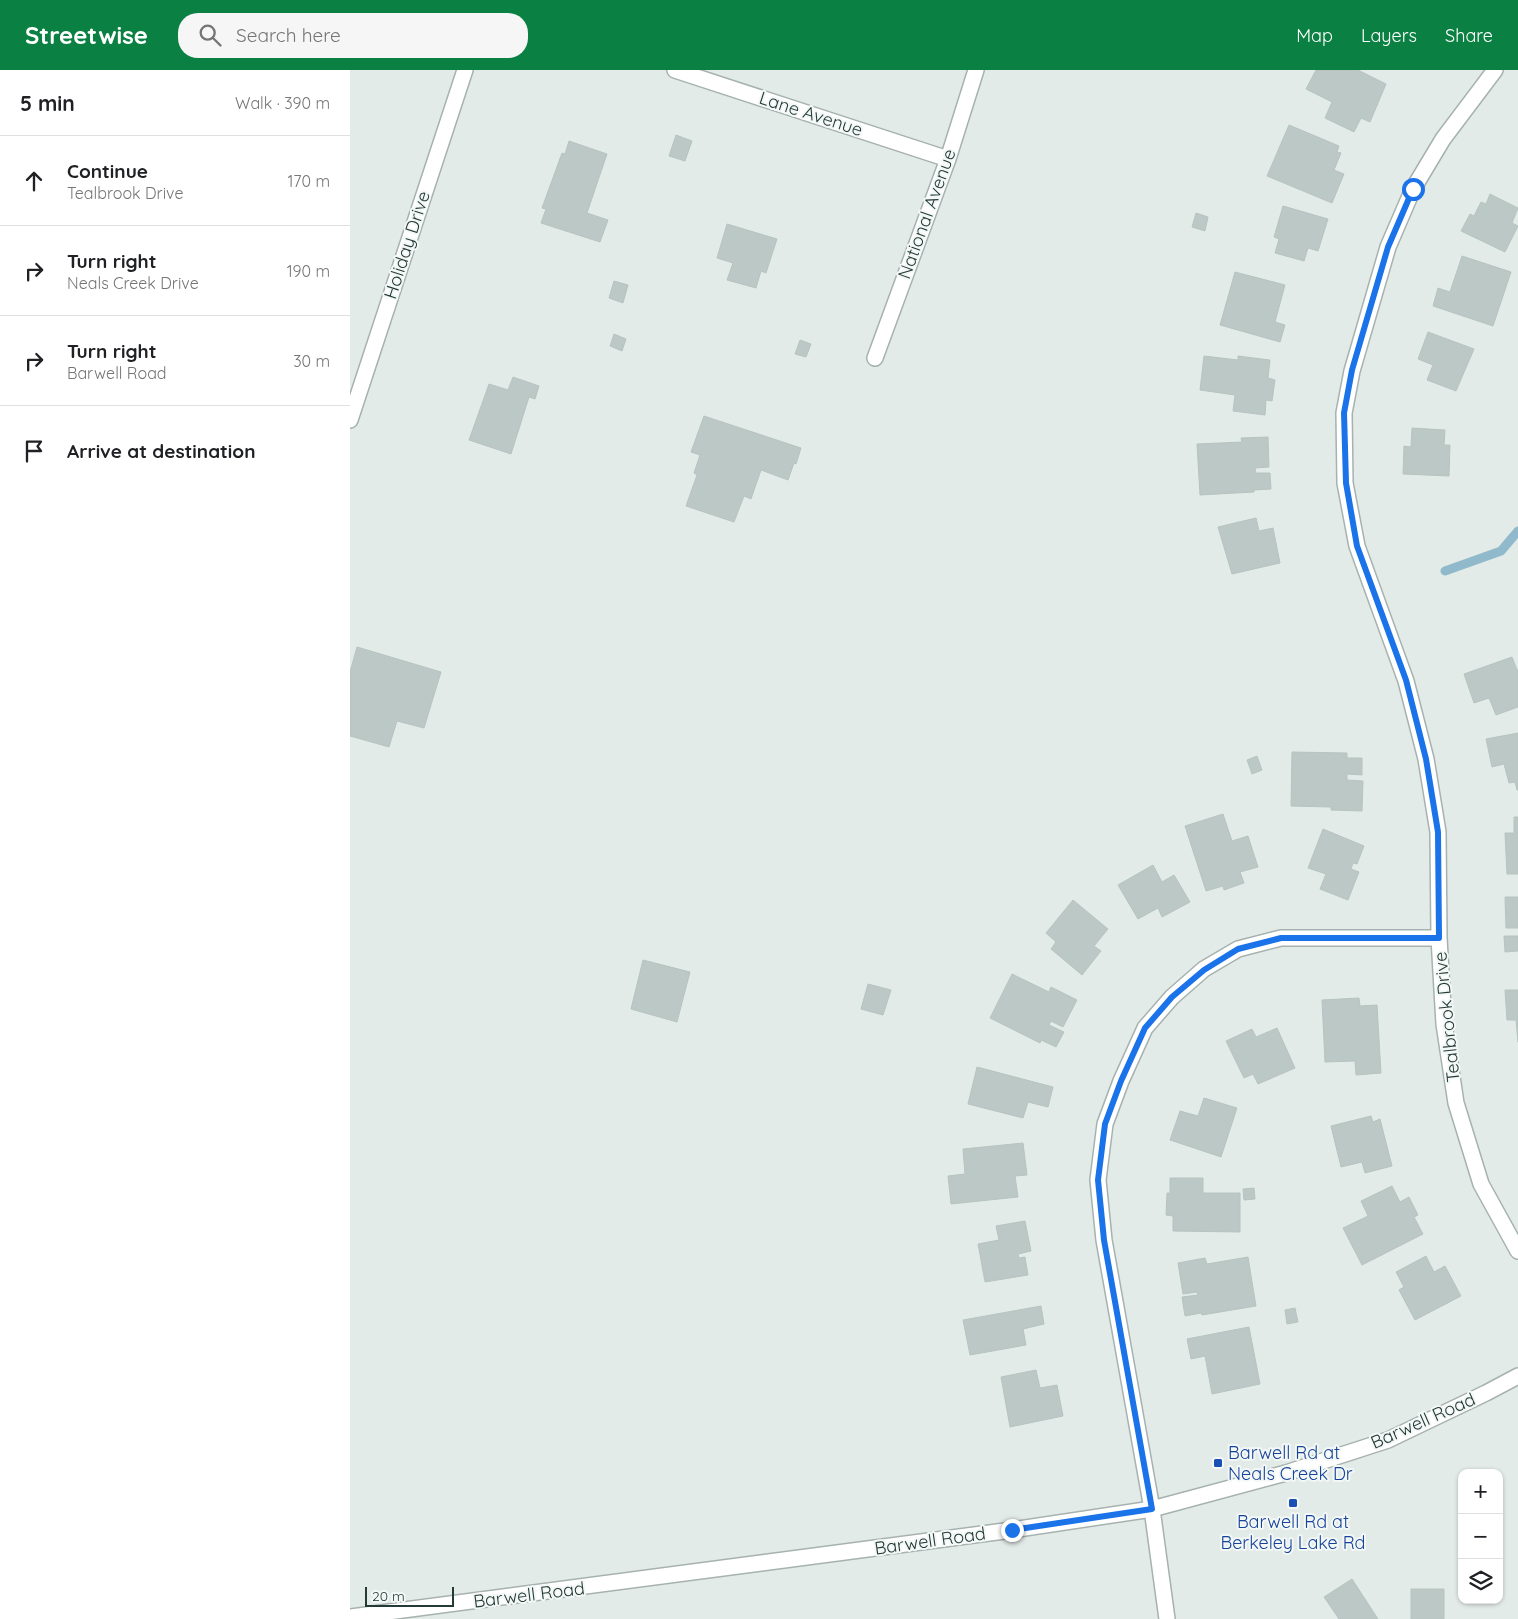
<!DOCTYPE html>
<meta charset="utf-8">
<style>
:root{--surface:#fff;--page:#f6f6f6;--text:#202124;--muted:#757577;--line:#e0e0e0;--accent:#0b8043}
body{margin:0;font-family:Quicksand,sans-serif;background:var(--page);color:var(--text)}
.controls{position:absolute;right:15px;bottom:15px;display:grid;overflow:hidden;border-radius:10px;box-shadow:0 1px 4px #0004}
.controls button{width:45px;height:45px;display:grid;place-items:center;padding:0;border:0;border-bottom:1px solid var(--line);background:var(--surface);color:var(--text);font:25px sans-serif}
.scale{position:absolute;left:15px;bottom:12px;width:89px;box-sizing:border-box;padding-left:5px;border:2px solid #243a37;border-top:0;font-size:14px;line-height:18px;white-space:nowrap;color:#243a37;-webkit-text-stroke:4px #f3f8f6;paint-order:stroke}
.stop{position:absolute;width:15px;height:15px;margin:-11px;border:4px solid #1a73e8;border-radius:50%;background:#fff}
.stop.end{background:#1a73e8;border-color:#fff;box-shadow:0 1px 5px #0008}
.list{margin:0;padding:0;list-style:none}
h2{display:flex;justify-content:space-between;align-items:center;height:65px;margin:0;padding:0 20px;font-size:21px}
h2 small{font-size:16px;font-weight:400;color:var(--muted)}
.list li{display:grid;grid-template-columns:32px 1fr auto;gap:15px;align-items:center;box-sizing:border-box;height:90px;padding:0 20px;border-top:1px solid var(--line)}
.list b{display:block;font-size:19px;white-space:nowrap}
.list p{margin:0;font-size:16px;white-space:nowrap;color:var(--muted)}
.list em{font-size:16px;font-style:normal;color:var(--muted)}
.icon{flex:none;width:28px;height:28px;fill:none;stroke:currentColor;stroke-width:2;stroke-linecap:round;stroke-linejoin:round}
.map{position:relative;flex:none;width:1168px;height:1549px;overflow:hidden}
header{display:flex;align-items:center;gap:30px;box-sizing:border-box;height:70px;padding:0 25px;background:var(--accent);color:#fff}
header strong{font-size:24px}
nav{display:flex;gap:28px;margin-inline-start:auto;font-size:18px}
.search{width:350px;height:45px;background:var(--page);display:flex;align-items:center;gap:12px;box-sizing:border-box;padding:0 18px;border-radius:20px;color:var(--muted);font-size:19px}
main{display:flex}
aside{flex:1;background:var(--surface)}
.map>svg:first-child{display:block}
</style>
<header>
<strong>Streetwise</strong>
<div class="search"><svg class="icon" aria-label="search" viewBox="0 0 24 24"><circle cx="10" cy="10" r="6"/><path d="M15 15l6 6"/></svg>Search here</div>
<nav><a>Map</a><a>Layers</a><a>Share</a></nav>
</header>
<main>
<aside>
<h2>5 min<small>Walk · 390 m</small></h2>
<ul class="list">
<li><svg class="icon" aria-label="ahead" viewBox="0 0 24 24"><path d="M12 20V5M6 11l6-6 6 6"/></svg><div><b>Continue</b><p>Tealbrook Drive</p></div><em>170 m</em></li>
<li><svg class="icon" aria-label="right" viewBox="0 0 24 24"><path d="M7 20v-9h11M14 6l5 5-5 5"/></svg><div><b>Turn right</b><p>Neals Creek Drive</p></div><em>190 m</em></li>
<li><svg class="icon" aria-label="right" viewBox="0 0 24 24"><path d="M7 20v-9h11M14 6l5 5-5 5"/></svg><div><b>Turn right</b><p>Barwell Road</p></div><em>30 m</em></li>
<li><svg class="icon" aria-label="arrive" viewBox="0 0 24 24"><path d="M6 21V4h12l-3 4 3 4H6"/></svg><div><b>Arrive at destination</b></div></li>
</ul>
</aside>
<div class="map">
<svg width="1168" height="1549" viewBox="0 0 1168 1549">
<rect width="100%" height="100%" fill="#e3ebe8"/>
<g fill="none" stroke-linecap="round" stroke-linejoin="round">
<path stroke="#90bacb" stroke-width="9" d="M 1095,501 L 1151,481 L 1168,461"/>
</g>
<path fill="#bbc8c5" stroke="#b6c4c0" d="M 966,0 L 1008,0 L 1036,14 L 1020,52 L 1011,48 L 1004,62 L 975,48 L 982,32 L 956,19 Z
M 939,55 L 989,76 L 987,82 L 991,83 L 984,100 L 994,104 L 982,133 L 917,106 Z
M 326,65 L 342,71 L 335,91 L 319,86 Z
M 219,71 L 257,84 L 237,143 L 258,150 L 250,172 L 191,153 L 196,139 L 192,138 L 212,83 L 215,84 Z
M 1140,124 L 1168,138 L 1162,153 L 1168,156 L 1155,182 L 1111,161 L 1120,144 L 1124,146 L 1131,132 L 1136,134 Z
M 933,136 L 978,149 L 968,181 L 958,178 L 954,191 L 925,183 L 929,169 L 924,167 Z
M 846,143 L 858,147 L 855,161 L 842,157 Z
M 377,154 L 427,169 L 416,203 L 411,201 L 406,218 L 377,210 L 383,193 L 367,188 Z
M 1112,186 L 1161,202 L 1143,256 L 1083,236 L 1088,218 L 1100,222 Z
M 885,202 L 935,215 L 925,252 L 935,255 L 930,272 L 870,255 Z
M 264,211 L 278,215 L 273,233 L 259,228 Z
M 1078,262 L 1124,279 L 1106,321 L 1077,310 L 1083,295 L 1068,289 Z
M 264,264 L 276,269 L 272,281 L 260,276 Z
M 450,270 L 461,274 L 456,287 L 445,284 Z
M 854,286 L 888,290 L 888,286 L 920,290 L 918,308 L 925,310 L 922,331 L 916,330 L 915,345 L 883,341 L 885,325 L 850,320 Z
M 163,307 L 189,316 L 185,329 L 179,327 L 161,384 L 119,370 L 139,314 L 158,320 Z
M 354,346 L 451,378 L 446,394 L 444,393 L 438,410 L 411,400 L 401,429 L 394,426 L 384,452 L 336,436 L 347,405 L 344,403 L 350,385 L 341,382 Z
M 1062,358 L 1095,360 L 1094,375 L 1100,375 L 1099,406 L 1053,404 L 1054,376 L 1061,377 Z
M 918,367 L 919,397 L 905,398 L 906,403 L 920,403 L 921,419 L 904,420 L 904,422 L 850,425 L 847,374 L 892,372 L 891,368 Z
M 906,448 L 909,461 L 923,458 L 930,493 L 882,504 L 868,457 Z
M 7,577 L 91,602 L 74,658 L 47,651 L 39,677 L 0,666 L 0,602 Z
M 1162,587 L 1168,602 L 1168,637 L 1146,645 L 1139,628 L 1124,633 L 1114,604 Z
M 1168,663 L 1168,720 L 1167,720 L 1165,712 L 1159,713 L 1154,694 L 1142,697 L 1136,669 Z
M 942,682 L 997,683 L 997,688 L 1012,688 L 1012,705 L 997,704 L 997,710 L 1013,711 L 1012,741 L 981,740 L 981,737 L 941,736 Z
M 907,686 L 912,700 L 902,704 L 897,690 Z
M 873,744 L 882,771 L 898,766 L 908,797 L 890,802 L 894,813 L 874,820 L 873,816 L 856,821 L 835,756 Z
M 1164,747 L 1168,747 L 1168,804 L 1157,804 L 1155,763 L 1164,763 Z
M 973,759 L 1014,776 L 1007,794 L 1003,793 L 1001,799 L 1009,802 L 998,830 L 970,819 L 976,804 L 958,798 Z
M 803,795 L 812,812 L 824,805 L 840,832 L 812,847 L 808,838 L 788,849 L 768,815 Z
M 1155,827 L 1168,827 L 1168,858 L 1156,858 Z
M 723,830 L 758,859 L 744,876 L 751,881 L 732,905 L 701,879 L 706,872 L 696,863 Z
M 1154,866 L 1168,866 L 1168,881 L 1155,882 Z
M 293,890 L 340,902 L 327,952 L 281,939 Z
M 662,904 L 699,922 L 701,917 L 727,930 L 713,957 L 701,951 L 699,955 L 714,962 L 706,977 L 691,970 L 690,973 L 640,948 Z
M 518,914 L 541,920 L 533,945 L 511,939 Z
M 1155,920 L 1168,920 L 1168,972 L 1166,950 L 1157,950 Z
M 1009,928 L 1010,936 L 1027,935 L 1031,1003 L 1006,1005 L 1005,991 L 975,992 L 972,930 Z
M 927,958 L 945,998 L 908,1014 L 903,1004 L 894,1008 L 876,971 L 902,959 L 906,967 Z
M 627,997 L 703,1017 L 698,1037 L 678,1032 L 673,1048 L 618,1034 Z
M 854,1028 L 887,1038 L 871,1087 L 820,1070 L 830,1041 L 848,1046 Z
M 1021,1046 L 1023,1052 L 1030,1049 L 1042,1096 L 1015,1103 L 1012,1092 L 991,1097 L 981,1056 Z
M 673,1073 L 677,1105 L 665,1106 L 668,1127 L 601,1134 L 598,1106 L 615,1104 L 613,1079 Z
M 820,1108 L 853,1108 L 853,1123 L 890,1123 L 890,1162 L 823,1161 L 823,1146 L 816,1145 L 817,1123 L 820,1123 Z
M 1042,1116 L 1050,1132 L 1059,1127 L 1068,1145 L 1064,1147 L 1073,1164 L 1012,1195 L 993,1158 L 1018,1146 L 1011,1131 Z
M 904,1118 L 905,1129 L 894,1130 L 893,1119 Z
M 675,1151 L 681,1181 L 668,1184 L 669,1188 L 675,1187 L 678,1205 L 635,1212 L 628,1174 L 649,1170 L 646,1156 Z
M 1076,1186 L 1084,1202 L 1095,1196 L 1111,1226 L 1065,1250 L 1049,1220 L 1054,1217 L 1046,1202 Z
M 898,1187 L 906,1236 L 852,1245 L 851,1243 L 835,1246 L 832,1227 L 848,1225 L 847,1222 L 833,1224 L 828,1193 L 855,1188 L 857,1194 Z
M 691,1236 L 694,1254 L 673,1259 L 676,1275 L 620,1285 L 613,1250 Z
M 945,1238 L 948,1252 L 937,1254 L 935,1240 Z
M 899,1257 L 910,1314 L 862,1324 L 855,1286 L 841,1289 L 837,1269 Z
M 686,1300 L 690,1318 L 707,1315 L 713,1346 L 660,1357 L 651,1307 Z
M 1002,1509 L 1028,1549 L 989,1549 L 974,1527 Z
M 1061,1519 L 1094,1519 L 1094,1549 L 1061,1549 Z"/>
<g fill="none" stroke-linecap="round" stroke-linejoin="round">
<defs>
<path id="minor" d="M 325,0 L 598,89
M 1145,0 L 1093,69 L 1063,119 L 1038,177 L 1002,301 L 994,343 L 995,413 L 1007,476 L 1056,611 L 1076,689 L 1088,762 L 1089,868 L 1094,954 L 1106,1033 L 1131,1114 L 1168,1181
M 525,288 L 598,89 L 626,0
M 0,350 L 115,0
M 0,1547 L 662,1460 L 802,1439 L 936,1403 L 1038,1370 L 1136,1323 L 1168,1306
M 817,1549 L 802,1439 L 754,1170 L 748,1110 L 755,1054 L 771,1011 L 795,958 L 822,927 L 854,899 L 888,879 L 931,868 L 1089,868"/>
</defs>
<use href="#minor" stroke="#a6b2af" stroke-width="18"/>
<use href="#minor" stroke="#fff" stroke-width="15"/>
</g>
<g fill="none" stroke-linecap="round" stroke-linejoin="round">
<path stroke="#1a73e8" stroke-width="6" d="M 662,1460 L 802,1439 L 754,1170 L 748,1110 L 755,1054 L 771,1011 L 795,958 L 822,927 L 854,900 L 888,879 L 931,868 L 1089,868 L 1088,762 L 1076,689 L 1056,610 L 1007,476 L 996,413 L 994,343 L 1002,300 L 1038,177 L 1063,119"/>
</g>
<g fill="#1a4fb4" stroke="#f3f8f6" stroke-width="2">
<rect x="863" y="1388" width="10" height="10" rx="2.5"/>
<rect x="938" y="1428" width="10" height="10" rx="2.5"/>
</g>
<g text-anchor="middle" stroke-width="4" stroke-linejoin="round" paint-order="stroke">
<g font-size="18" fill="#243a37" stroke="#f3f8f6">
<text transform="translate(461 44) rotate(18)" y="6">Lane Avenue</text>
<text transform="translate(577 144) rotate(-70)" y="6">National Avenue</text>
<text transform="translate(57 175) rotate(-72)" y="6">Holiday Drive</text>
<text transform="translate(1097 947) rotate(-96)" y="6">Tealbrook Drive</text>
<text transform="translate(1073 1351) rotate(-24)" y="6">Barwell Road</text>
<text transform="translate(580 1471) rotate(-8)" y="6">Barwell Road</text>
<text transform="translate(179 1525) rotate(-7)" y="6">Barwell Road</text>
</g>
<g font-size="18" fill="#164399" stroke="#f3f8f6" text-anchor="start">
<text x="878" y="1389">Barwell Rd at<tspan x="878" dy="21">Neals Creek Dr</tspan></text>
<text x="943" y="1458" text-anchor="middle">Barwell Rd at<tspan x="943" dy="21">Berkeley Lake Rd</tspan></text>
</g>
</g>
</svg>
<div class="controls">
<button>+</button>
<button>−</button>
<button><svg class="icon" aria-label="layers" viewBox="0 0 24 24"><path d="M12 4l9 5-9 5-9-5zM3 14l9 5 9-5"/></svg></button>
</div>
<div class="scale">20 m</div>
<div class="stop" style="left:1063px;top:119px"></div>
<div class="stop end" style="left:662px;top:1460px"></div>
</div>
</main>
